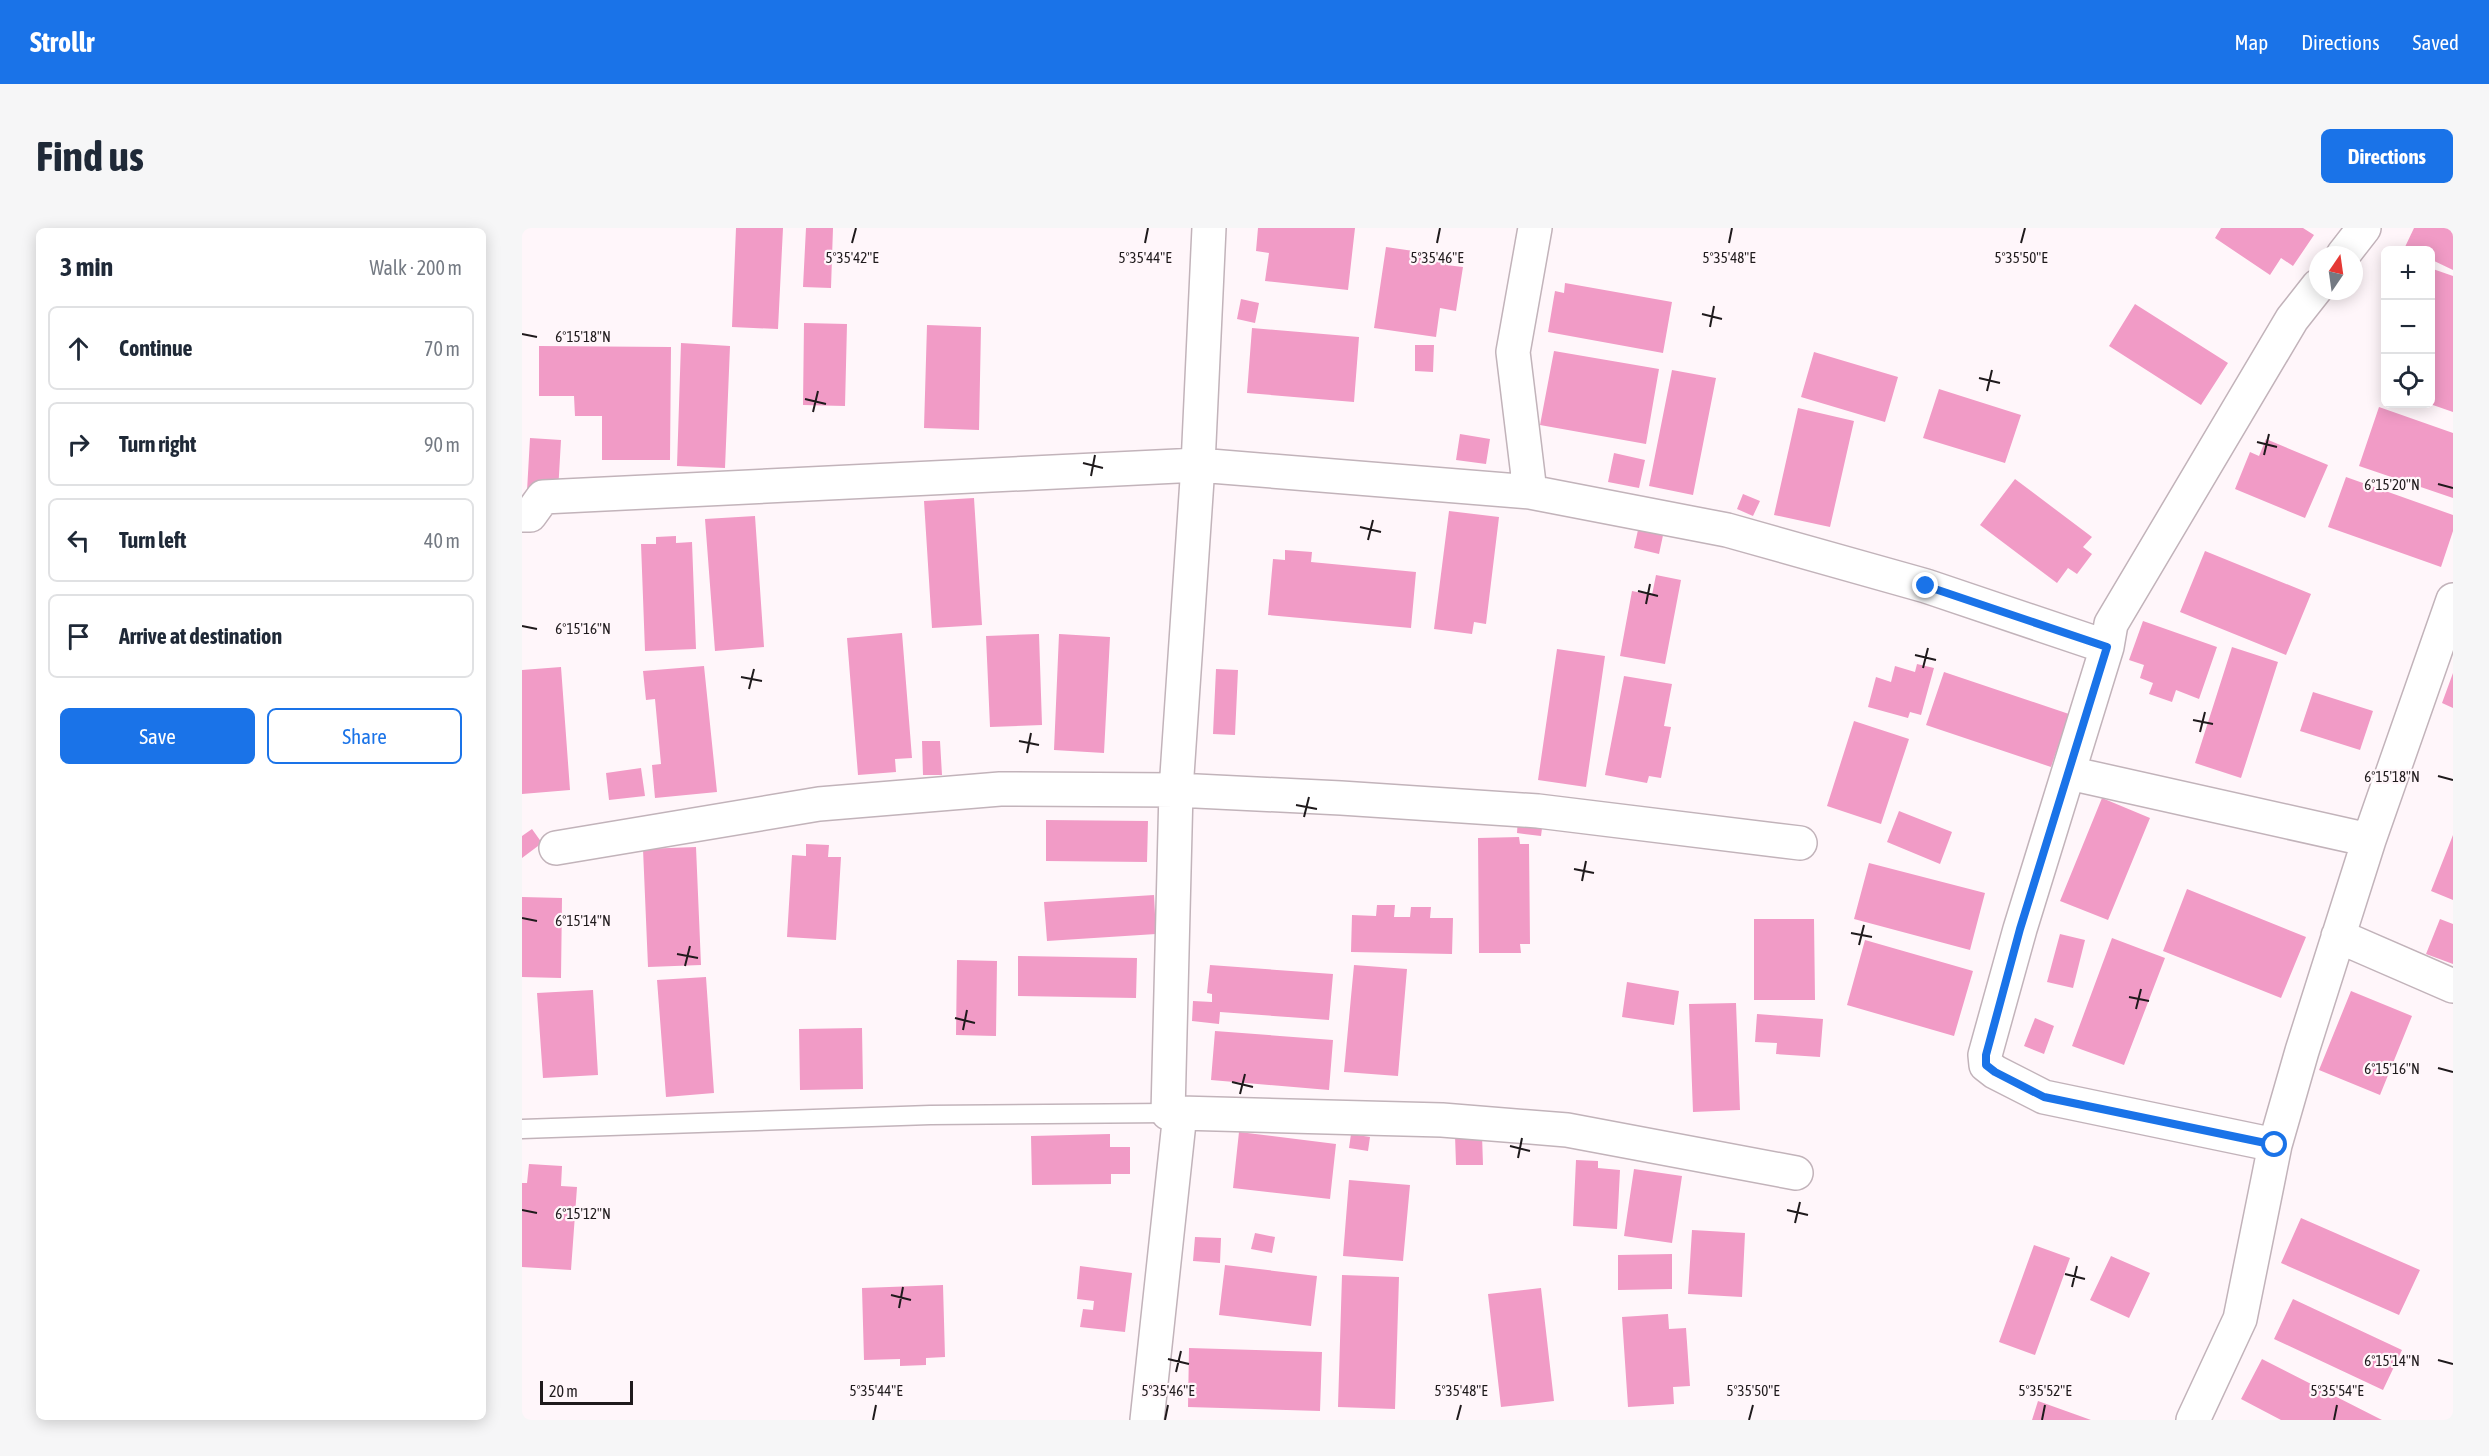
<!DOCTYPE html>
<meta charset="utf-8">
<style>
:root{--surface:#fff;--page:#f6f6f7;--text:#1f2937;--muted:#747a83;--line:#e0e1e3;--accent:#1a73e8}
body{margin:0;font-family:"Asap Condensed",sans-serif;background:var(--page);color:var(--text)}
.controls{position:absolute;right:18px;top:18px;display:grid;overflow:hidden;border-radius:9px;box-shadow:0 3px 15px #0003}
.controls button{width:54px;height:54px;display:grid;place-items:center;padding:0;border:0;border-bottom:2px solid var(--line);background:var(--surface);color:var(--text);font:30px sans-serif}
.compass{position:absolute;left:1787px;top:18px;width:54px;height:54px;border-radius:50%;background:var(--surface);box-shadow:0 3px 15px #0003;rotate:13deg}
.scale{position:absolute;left:18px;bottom:15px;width:93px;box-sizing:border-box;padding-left:6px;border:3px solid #1f1a1c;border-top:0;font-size:16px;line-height:21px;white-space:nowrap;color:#1f1a1c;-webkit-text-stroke:4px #fff6fa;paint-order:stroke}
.stop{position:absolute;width:18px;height:18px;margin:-14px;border:4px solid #1a73e8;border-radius:50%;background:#fff}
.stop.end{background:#1a73e8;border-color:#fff;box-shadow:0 2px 6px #0008}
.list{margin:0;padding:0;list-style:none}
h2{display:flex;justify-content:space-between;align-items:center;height:78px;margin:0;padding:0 24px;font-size:26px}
h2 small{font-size:20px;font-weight:400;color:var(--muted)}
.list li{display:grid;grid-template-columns:39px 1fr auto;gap:18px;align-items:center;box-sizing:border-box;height:84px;margin:0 12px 12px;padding:0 12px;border:2px solid var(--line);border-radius:9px}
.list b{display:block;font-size:22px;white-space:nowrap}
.list em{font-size:20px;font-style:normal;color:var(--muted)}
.actions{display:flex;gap:12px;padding:18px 24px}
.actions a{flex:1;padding:14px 0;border:2px solid var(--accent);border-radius:9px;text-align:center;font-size:21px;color:var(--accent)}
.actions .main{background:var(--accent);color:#fff}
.icon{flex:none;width:33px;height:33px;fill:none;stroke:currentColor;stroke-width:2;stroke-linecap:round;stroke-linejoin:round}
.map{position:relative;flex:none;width:1931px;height:1192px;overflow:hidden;border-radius:9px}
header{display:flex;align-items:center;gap:36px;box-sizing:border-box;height:84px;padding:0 30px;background:var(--accent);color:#fff}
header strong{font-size:28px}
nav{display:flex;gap:33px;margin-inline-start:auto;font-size:21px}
.intro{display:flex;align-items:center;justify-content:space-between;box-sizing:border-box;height:144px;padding:0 36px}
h1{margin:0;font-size:42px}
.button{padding:15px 27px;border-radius:9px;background:var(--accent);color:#fff;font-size:21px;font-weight:700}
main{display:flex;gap:36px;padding:0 36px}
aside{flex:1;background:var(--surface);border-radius:9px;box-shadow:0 3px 15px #0003}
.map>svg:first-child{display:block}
</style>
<header>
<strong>Strollr</strong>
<nav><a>Map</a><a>Directions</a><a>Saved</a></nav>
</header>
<div class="intro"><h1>Find us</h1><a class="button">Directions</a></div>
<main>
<aside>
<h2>3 min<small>Walk · 200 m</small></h2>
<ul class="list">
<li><svg class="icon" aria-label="ahead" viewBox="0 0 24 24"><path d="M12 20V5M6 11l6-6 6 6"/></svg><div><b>Continue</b></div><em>70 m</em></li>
<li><svg class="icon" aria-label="right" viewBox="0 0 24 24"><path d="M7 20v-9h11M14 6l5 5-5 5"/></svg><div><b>Turn right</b></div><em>90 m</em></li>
<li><svg class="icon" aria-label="left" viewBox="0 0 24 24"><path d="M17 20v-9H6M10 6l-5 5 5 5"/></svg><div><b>Turn left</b></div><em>40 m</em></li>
<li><svg class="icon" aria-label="arrive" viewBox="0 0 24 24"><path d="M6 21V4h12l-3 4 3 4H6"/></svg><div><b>Arrive at destination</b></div></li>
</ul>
<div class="actions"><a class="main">Save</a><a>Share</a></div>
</aside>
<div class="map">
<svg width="1931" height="1192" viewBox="0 0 1931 1192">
<rect width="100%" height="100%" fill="#fff6fa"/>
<path fill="#f19bc6" d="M 214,0 L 261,0 L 256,101 L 210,99 Z
M 284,0 L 311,0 L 309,60 L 281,59 Z
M 736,0 L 833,0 L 826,62 L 743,53 L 747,25 L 734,23 Z
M 1699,0 L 1781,0 L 1792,7 L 1771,38 L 1759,30 L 1748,47 L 1693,10 Z
M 1892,0 L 1931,0 L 1931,42 L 1908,31 L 1908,22 L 1890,22 L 1883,19 Z
M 864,19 L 926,28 L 924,37 L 941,39 L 934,83 L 918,80 L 914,109 L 852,100 Z
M 1908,40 L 1931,48 L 1931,184 L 1908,176 Z
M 1043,55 L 1150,74 L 1141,125 L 1026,104 L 1033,63 L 1042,65 Z
M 719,71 L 737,75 L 733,95 L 715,91 Z
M 1613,76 L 1706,135 L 1679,177 L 1587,118 Z
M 282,95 L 325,96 L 323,178 L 281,177 Z
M 405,97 L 459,99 L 457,202 L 402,200 Z
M 730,100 L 837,109 L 832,174 L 725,165 Z
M 159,115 L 208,118 L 203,240 L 155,238 Z
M 893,117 L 912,117 L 911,144 L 893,143 Z
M 17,118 L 149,119 L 148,232 L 80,232 L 80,188 L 53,188 L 52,168 L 17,168 Z
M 1032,123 L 1137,141 L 1124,216 L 1018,197 Z
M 1292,124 L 1376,149 L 1363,194 L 1279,169 Z
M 1150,142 L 1194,150 L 1171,267 L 1127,258 Z
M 1417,161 L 1499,187 L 1483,235 L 1401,210 Z
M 1857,179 L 1931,205 L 1931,270 L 1837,238 Z
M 1276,180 L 1332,193 L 1308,299 L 1252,287 Z
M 938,206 L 968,211 L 964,236 L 934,232 Z
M 8,210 L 39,212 L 36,264 L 5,263 Z
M 1744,211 L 1806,237 L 1783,290 L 1713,261 L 1728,224 L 1737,228 Z
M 1092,225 L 1123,232 L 1117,260 L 1086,254 Z
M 1824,249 L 1931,287 L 1931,303 L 1919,339 L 1806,299 Z
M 1493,251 L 1570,309 L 1561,319 L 1570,326 L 1555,346 L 1546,340 L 1535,355 L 1458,297 Z
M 1221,266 L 1238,273 L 1231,288 L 1215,281 Z
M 452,270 L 460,397 L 410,400 L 402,273 Z
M 927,283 L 977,289 L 964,396 L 952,394 L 950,406 L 912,401 Z
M 233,288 L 242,419 L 193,423 L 183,291 Z
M 1118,293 L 1143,298 L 1137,326 L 1112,320 Z
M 154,308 L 154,315 L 170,314 L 174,421 L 123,423 L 119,316 L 134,316 L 134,309 Z
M 763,322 L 790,324 L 789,334 L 894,344 L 889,400 L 746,387 L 751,331 L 763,332 Z
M 1683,323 L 1789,366 L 1764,427 L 1658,384 Z
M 1134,347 L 1159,352 L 1143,436 L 1098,428 L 1110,363 L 1130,367 Z
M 1621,393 L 1695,419 L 1677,471 L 1654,462 L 1650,474 L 1627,466 L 1631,455 L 1618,450 L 1622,437 L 1607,432 Z
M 380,405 L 390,530 L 373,531 L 374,544 L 336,547 L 325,410 Z
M 517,406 L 520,497 L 468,499 L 464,408 Z
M 537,406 L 588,409 L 582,525 L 532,522 Z
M 1710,419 L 1756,434 L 1719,550 L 1673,535 Z
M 1035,421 L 1083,428 L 1064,559 L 1016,552 Z
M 1395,436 L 1412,440 L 1399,487 L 1388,484 L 1386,490 L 1346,479 L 1354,449 L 1369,454 L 1373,438 L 1393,444 Z
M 182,438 L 195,564 L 133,570 L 130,537 L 139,536 L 133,471 L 124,472 L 121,443 Z
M 39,439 L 48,562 L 0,566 L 0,442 Z
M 694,441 L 716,442 L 713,507 L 691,506 Z
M 1422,444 L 1547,486 L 1529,539 L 1404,497 Z
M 1931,445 L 1931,480 L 1920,475 Z
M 1102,448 L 1150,456 L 1142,498 L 1149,499 L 1139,550 L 1127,548 L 1125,555 L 1083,547 Z
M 1791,464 L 1851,483 L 1838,522 L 1778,503 Z
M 1332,493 L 1387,511 L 1359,596 L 1305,578 Z
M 400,513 L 418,513 L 420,547 L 401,547 Z
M 119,540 L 123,568 L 87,572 L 84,545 Z
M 1580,570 L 1628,590 L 1586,692 L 1538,673 Z
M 1377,583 L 1430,604 L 1418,636 L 1365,614 Z
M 996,590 L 1021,593 L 1019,608 L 995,605 Z
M 524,592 L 626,593 L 625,634 L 524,633 Z
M 10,601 L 20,615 L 0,630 L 0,608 Z
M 1931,607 L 1931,672 L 1909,663 Z
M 997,609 L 998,616 L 1007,616 L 1008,716 L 998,716 L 999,725 L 957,725 L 956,610 Z
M 284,616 L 307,617 L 306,629 L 319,629 L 314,712 L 265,709 L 270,627 L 284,628 Z
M 174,619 L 179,737 L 126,739 L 121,621 Z
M 1347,635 L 1463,665 L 1448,722 L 1332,691 Z
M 1665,661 L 1784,709 L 1759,770 L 1641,723 Z
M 632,667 L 634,706 L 525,713 L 522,674 Z
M 0,669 L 40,670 L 39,750 L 0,749 Z
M 855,677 L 873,677 L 872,689 L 888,689 L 889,679 L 909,679 L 908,690 L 931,690 L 930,726 L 829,724 L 830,687 L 854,688 Z
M 1232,691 L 1292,691 L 1293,772 L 1232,772 Z
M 1918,691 L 1931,696 L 1931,736 L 1904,726 Z
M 1538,706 L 1563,712 L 1551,760 L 1525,754 Z
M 1590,710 L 1643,730 L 1602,837 L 1550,818 Z
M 1343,712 L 1451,743 L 1432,808 L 1325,777 Z
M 496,728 L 615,730 L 614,770 L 496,768 Z
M 435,732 L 475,733 L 474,808 L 434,807 Z
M 688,737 L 811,746 L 807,792 L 698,784 L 697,796 L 670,793 L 671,773 L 690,774 L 690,766 L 685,765 Z
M 832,737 L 885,741 L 876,848 L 822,844 Z
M 184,749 L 192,865 L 144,869 L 135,752 Z
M 1105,754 L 1157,763 L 1152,797 L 1100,789 Z
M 71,762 L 76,847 L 21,850 L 15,765 Z
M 1829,763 L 1890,788 L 1858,867 L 1797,842 Z
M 1214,775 L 1218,882 L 1171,884 L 1167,776 Z
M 1235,786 L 1301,791 L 1298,829 L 1254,826 L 1255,815 L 1233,814 Z
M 1513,790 L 1532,798 L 1522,826 L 1502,818 Z
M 340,800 L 341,861 L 278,862 L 277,801 Z
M 693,803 L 811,812 L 807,862 L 689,852 Z
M 717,904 L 814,916 L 808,971 L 711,960 Z
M 588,906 L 588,919 L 608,919 L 608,946 L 589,946 L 589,956 L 510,957 L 509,908 Z
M 829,906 L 848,909 L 846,923 L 827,920 Z
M 933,907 L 960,907 L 961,937 L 934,937 Z
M 1054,932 L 1076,933 L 1076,940 L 1098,942 L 1095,1001 L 1051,998 Z
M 7,936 L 40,938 L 39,958 L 55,959 L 49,1042 L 0,1039 L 0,955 L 5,955 Z
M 1112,941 L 1160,948 L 1150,1015 L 1102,1008 Z
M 827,952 L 888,957 L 881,1033 L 821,1028 Z
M 1779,990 L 1898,1042 L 1877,1087 L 1759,1035 Z
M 1170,1002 L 1223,1005 L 1220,1069 L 1166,1066 Z
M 733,1005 L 753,1009 L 750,1025 L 729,1021 Z
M 673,1009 L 699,1010 L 698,1035 L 671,1033 Z
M 1512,1017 L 1548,1030 L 1513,1127 L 1477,1114 Z
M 1150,1026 L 1150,1061 L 1096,1062 L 1096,1027 Z
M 1589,1028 L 1628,1045 L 1607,1090 L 1568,1072 Z
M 703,1037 L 795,1048 L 789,1098 L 697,1087 Z
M 558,1038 L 610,1045 L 603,1104 L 558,1099 L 561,1081 L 571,1082 L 572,1073 L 555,1071 Z
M 820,1047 L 877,1049 L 873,1181 L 816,1179 Z
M 421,1057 L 423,1129 L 404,1130 L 404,1137 L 378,1138 L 378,1131 L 342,1132 L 340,1060 Z
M 1019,1060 L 1032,1173 L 979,1179 L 966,1066 Z
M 1771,1071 L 1880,1122 L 1861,1162 L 1752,1111 Z
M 1146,1086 L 1147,1101 L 1164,1100 L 1168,1158 L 1151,1159 L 1152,1176 L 1106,1179 L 1100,1089 Z
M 667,1120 L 800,1124 L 798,1183 L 666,1179 Z
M 1740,1131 L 1860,1192 L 1759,1192 L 1719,1171 Z
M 1516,1173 L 1569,1192 L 1510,1192 Z"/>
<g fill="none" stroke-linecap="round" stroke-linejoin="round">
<defs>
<path id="service" d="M 0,901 L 408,887 L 646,885"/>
<path id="minor" d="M 1821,27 L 1842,0
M 1008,264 L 991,124 L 1013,0
M 0,287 L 8,287 L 21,269 L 676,237 L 1008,264 L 1205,302 L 1404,358 L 1585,419
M 1547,545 L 1847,612
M 34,620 L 297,576 L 478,561 L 654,562 L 819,570 L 1016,583 L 1278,615
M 1816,708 L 1931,758
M 658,885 L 920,892 L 1045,902 L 1274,945
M 1753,917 L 1522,869 L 1473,844 L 1464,837 L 1463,827 L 1498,701 L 1585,419 L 1589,396 L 1770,91 L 1796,58
M 625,1192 L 658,885 L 646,885 L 654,562 L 676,237 L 687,0
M 1671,1192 L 1718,1091 L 1753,917 L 1780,823 L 1847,612 L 1931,372"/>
</defs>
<use href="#service" stroke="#c2b3ba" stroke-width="21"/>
<use href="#minor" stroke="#c2b3ba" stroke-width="36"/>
<use href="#service" stroke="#fff" stroke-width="18"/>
<use href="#minor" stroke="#fff" stroke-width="33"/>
</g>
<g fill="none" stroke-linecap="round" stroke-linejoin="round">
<path stroke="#1a73e8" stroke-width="8" d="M 1404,358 L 1585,419 L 1498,701 L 1464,827 L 1464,837 L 1473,844 L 1522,869 L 1753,917"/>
</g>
<path fill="none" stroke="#1f1a1c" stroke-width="2" d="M 330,15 L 334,0M 623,15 L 626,0M 915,15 L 918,0M 1207,15 L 1210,0M 1499,15 L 1503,0M 1180,86 L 1200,91M 1188,99 L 1192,78M 0,106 L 15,109M 1457,150 L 1478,155M 1465,163 L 1470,142M 283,171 L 304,176M 291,184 L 296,163M 1735,214 L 1755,219M 1742,227 L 1747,206M 561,235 L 581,240M 569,248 L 573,227M 1916,256 L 1931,260M 838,299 L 859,304M 846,312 L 851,292M 1116,363 L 1136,368M 1124,376 L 1128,356M 0,398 L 15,401M 1393,427 L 1414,432M 1401,440 L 1406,420M 219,449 L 240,453M 227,461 L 232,441M 1671,492 L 1691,496M 1678,504 L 1683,484M 497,513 L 517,517M 505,525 L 509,505M 1916,548 L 1931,552M 774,577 L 795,581M 782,589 L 787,569M 1052,641 L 1072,645M 1060,653 L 1064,633M 0,690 L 15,693M 1329,705 L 1350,709M 1337,717 L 1342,697M 155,726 L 176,730M 163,738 L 168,718M 1607,769 L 1627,773M 1614,781 L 1619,761M 433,790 L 453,795M 441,802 L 445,782M 1916,840 L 1931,844M 710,854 L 731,859M 718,866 L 723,846M 988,918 L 1008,923M 996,930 L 1000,910M 0,982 L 15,985M 1265,982 L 1286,987M 1273,995 L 1278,974M 1543,1046 L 1563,1051M 1550,1059 L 1555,1038M 369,1067 L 389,1072M 377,1080 L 381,1059M 646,1131 L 667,1136M 1916,1132 L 1931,1136M 654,1144 L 659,1123M 351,1192 L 354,1177M 643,1192 L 646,1177M 935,1192 L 939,1177M 1227,1192 L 1231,1177M 1520,1192 L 1523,1177M 1812,1192 L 1815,1177"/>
<g font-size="15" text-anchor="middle" fill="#1f1a1c" stroke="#fff6fa" stroke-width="4.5" stroke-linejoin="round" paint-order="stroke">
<text x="330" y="35">5°35'42"E</text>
<text x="623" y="35">5°35'44"E</text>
<text x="915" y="35">5°35'46"E</text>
<text x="1207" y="35">5°35'48"E</text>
<text x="1499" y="35">5°35'50"E</text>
<text x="61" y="114">6°15'18"N</text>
<text x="1870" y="262">6°15'20"N</text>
<text x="61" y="406">6°15'16"N</text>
<text x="1870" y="554">6°15'18"N</text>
<text x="61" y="698">6°15'14"N</text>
<text x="1870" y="846">6°15'16"N</text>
<text x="61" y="991">6°15'12"N</text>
<text x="1870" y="1138">6°15'14"N</text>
<text x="354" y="1168">5°35'44"E</text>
<text x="646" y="1168">5°35'46"E</text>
<text x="939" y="1168">5°35'48"E</text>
<text x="1231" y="1168">5°35'50"E</text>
<text x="1523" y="1168">5°35'52"E</text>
<text x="1815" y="1168">5°35'54"E</text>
</g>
</svg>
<div class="controls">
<button>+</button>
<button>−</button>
<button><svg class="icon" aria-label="locate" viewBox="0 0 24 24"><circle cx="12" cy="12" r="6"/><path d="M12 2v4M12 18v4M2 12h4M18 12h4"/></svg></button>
</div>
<svg class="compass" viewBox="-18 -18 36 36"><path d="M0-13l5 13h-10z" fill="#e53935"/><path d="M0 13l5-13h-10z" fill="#747a83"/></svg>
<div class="scale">20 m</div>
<div class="stop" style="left:1753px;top:917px"></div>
<div class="stop end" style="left:1404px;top:358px"></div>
</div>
</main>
